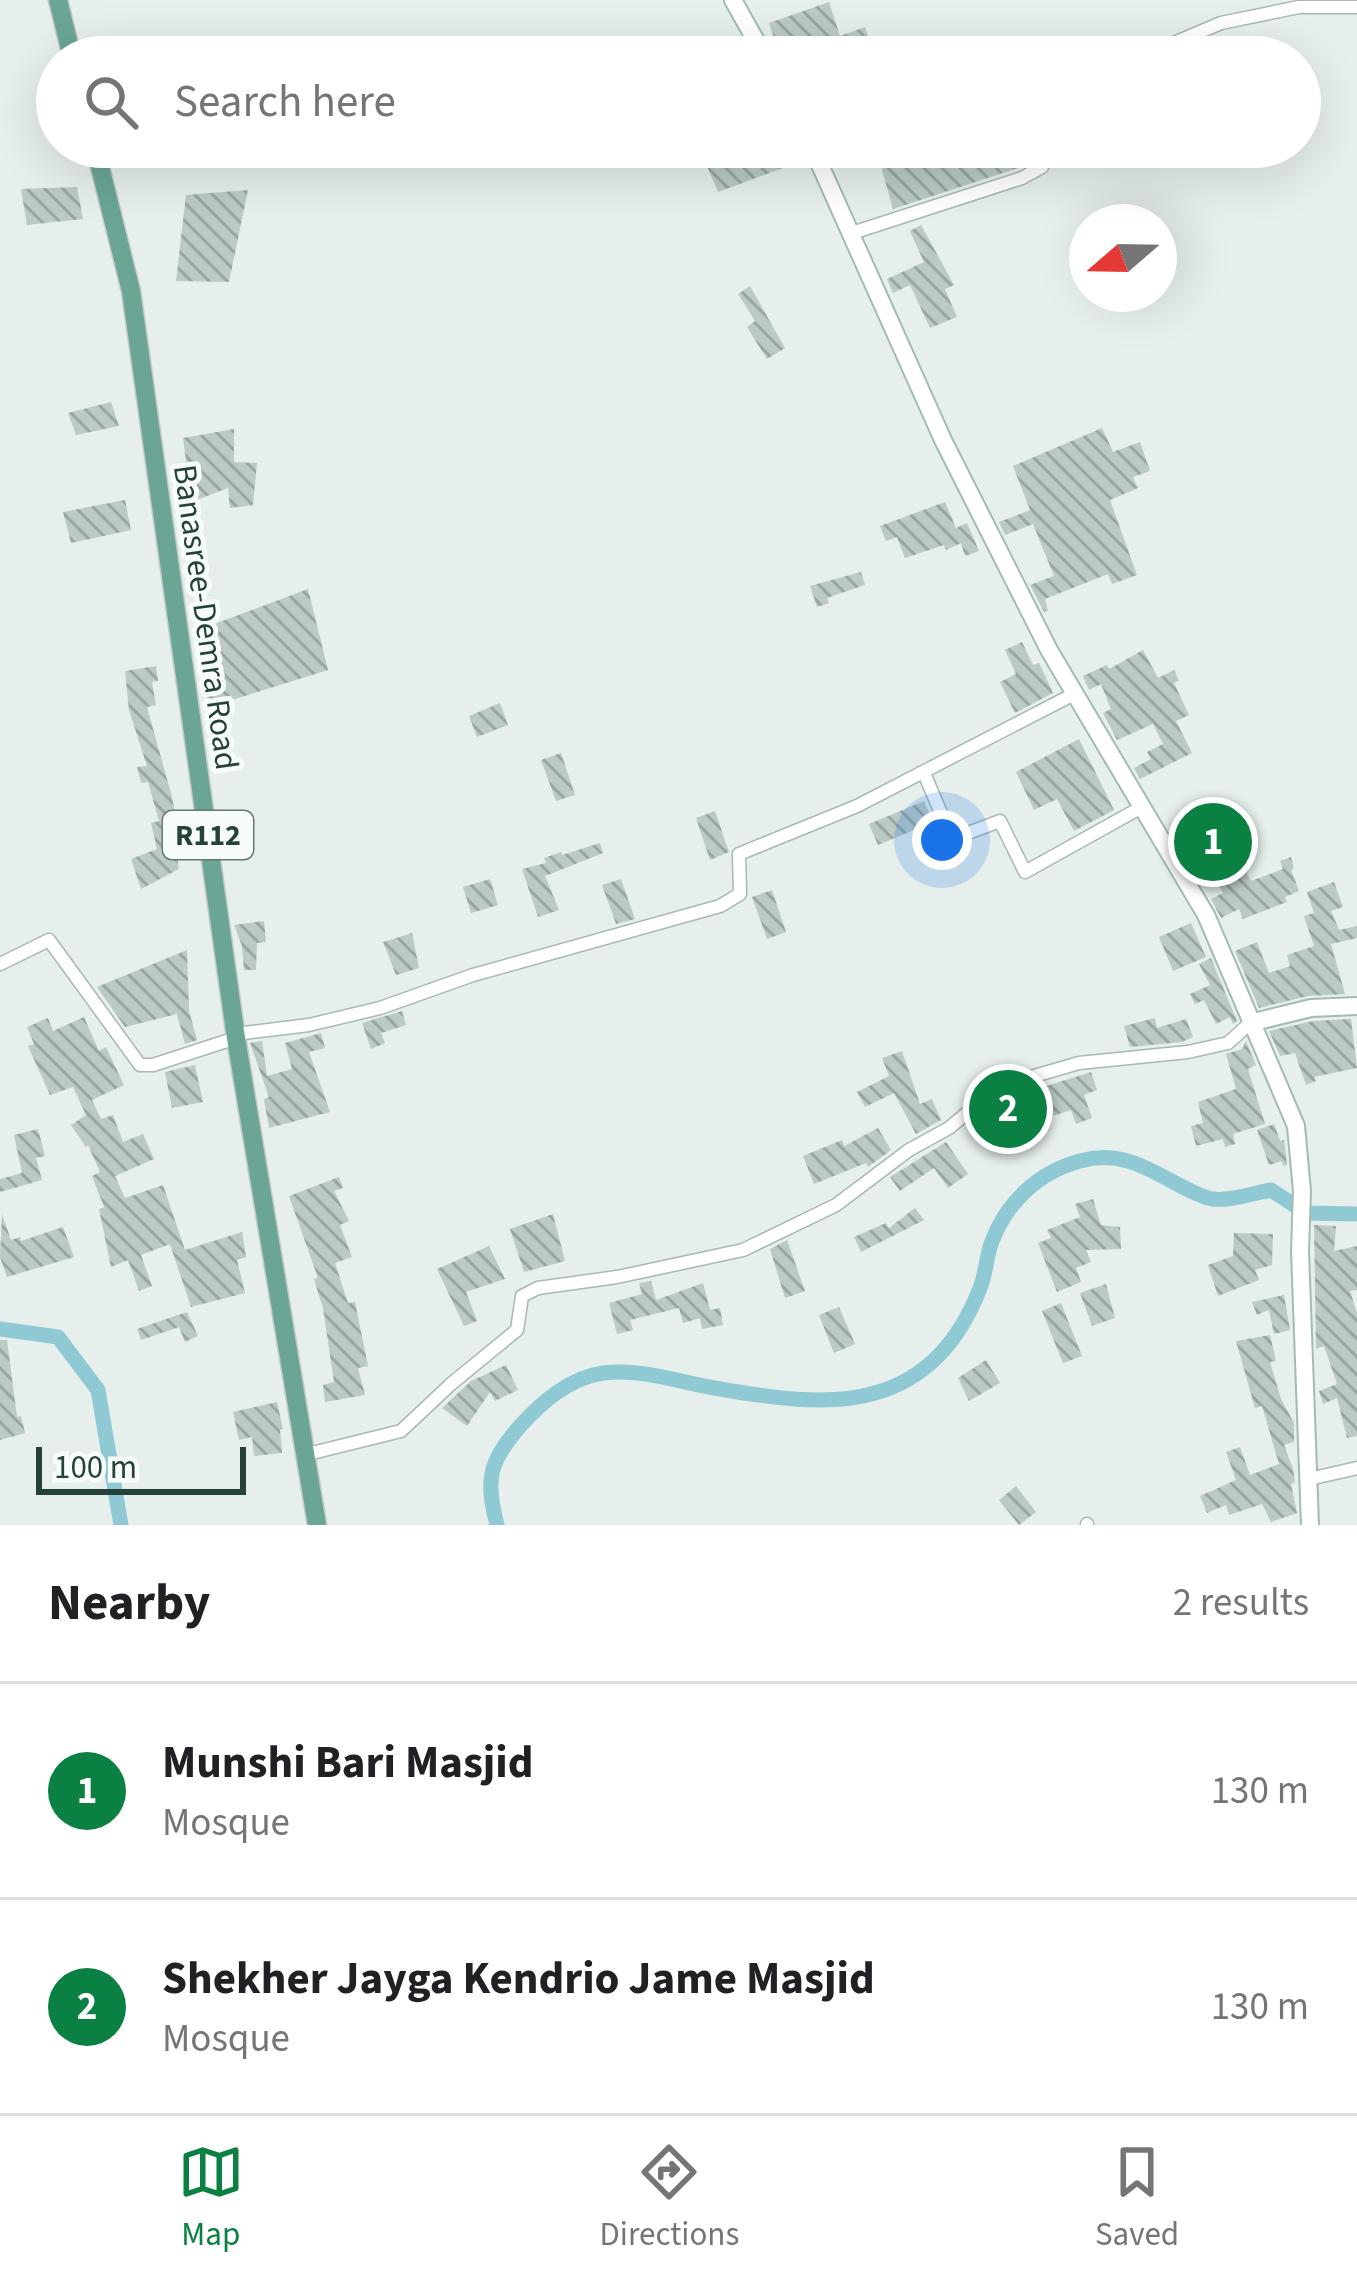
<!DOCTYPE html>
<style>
:root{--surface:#fff;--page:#f6f6f6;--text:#202124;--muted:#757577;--line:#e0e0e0;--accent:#0b8043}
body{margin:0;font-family:"Source Sans 3",sans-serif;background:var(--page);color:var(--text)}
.compass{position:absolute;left:1069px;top:204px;width:108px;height:108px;border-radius:50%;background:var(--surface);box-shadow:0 12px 48px #0002;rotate:250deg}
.scale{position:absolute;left:36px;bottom:30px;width:210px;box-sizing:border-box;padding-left:12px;border:6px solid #24423a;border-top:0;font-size:33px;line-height:42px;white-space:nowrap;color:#24423a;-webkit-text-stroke:9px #f7fbf9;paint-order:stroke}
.you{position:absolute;left:942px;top:840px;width:42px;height:42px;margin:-30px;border:9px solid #fff;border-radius:50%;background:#1a73e8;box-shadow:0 0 0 18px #1a73e833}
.badge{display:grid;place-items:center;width:78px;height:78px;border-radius:50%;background:var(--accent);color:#fff;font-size:39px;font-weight:700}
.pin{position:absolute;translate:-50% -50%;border:6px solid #fff;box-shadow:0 3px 12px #0006}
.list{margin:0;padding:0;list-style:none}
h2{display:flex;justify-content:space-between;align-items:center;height:156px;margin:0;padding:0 48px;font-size:51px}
h2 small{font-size:39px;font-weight:400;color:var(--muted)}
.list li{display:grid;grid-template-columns:78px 1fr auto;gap:36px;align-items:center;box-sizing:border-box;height:216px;padding:0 48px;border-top:3px solid var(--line)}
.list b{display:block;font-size:45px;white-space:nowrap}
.list p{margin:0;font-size:39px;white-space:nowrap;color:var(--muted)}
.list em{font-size:39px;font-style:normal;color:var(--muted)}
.icon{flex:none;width:66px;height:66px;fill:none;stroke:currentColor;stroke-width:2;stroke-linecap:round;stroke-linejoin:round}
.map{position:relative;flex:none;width:1357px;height:1525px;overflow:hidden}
.search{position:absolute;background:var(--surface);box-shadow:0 12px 48px #0002;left:36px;right:36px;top:36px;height:132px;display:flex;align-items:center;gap:30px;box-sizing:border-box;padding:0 42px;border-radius:66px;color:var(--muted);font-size:45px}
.sheet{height:588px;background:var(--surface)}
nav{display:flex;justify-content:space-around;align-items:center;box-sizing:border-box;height:168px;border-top:3px solid var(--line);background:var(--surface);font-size:33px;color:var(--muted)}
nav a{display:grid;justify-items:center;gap:6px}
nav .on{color:var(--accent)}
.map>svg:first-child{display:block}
</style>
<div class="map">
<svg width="1357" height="1525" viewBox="0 0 1357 1525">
<defs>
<pattern id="building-back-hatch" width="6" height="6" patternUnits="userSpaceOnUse" patternTransform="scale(3)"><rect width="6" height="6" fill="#bbcac4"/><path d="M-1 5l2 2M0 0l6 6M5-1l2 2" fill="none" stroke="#98a6a0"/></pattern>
</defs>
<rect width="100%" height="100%" fill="#e6efeb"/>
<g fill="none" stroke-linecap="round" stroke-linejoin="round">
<path stroke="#8ec9d4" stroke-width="15" d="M 0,1329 L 58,1337 L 98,1390 L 121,1525
M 497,1525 C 485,1479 489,1462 520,1426 C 542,1402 569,1378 603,1373 C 643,1368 681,1383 720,1389 C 767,1397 828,1407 875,1393 C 928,1378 960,1340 980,1288 C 986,1274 986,1258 991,1244 C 1006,1202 1039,1172 1080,1161 C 1133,1146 1165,1184 1208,1198 C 1225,1203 1254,1193 1271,1190 L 1306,1213 L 1357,1214"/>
</g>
<path fill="url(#building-back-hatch)" d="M 829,2 L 840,36 L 865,27 L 873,51 L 857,57 L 807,57 L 802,45 L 779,53 L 769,23 Z
M 754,147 L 799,147 L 804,160 L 718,192 L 706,164 Z
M 891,147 L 988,147 L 991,154 L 1012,147 L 1035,147 L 1033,160 L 1018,168 L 893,209 L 880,163 Z
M 77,187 L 83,219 L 27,225 L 21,189 Z
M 248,190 L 229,282 L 176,281 L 186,195 Z
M 921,225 L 954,285 L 945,289 L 957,317 L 930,328 L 910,285 L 893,293 L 887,279 L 924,262 L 910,231 Z
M 750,286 L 785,348 L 767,359 L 747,327 L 755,321 L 738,294 Z
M 111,402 L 119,426 L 76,435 L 68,413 Z
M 1102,428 L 1113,452 L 1140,442 L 1150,471 L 1133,477 L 1138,488 L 1110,500 L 1137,575 L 1112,584 L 1108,574 L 1045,599 L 1048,611 L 1044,612 L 1030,585 L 1054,576 L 1033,524 L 1005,535 L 999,522 L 1030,510 L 1013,466 Z
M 234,429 L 234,462 L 257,463 L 253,505 L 230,508 L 228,488 L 191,502 L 183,438 Z
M 125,500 L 131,530 L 71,543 L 63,512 Z
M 945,502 L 956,528 L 967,523 L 979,551 L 965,556 L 961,543 L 946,550 L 944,545 L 905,558 L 897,537 L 886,541 L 880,526 Z
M 861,572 L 865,585 L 827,598 L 829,603 L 817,607 L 810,586 Z
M 308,589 L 328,670 L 209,707 L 198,630 Z
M 1022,642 L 1033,665 L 1039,663 L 1053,693 L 1015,713 L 1000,682 L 1016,674 L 1005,650 Z
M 1143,650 L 1158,678 L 1174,670 L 1179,681 L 1174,683 L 1189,715 L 1176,721 L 1192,753 L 1140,779 L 1134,768 L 1151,759 L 1147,752 L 1163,744 L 1153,724 L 1117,740 L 1103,713 L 1111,709 L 1101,684 L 1089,690 L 1083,676 L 1107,665 L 1109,669 Z
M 156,666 L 158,681 L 152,682 L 156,705 L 147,707 L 172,797 L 175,813 L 169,814 L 179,869 L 141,889 L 131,859 L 157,849 L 151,823 L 159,821 L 148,782 L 141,783 L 137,767 L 147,766 L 129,710 L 125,671 Z
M 500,703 L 508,725 L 477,737 L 469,716 Z
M 1079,739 L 1114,810 L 1074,831 L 1057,799 L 1034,810 L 1016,772 Z
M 561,753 L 575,795 L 556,801 L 541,760 Z
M 924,801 L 933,822 L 878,845 L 869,824 Z
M 715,811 L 729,852 L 710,860 L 696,818 Z
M 1229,818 L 1239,835 L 1229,841 L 1251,881 L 1283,869 L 1280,861 L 1291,857 L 1294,869 L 1291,870 L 1299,891 L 1285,897 L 1287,902 L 1243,919 L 1239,909 L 1221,918 L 1211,899 L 1223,893 L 1193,838 Z
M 600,843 L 603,853 L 545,876 L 559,910 L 538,917 L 522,869 L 546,863 L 544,858 L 561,852 L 562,855 Z
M 490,879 L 498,905 L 471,913 L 463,887 Z
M 621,879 L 635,919 L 616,924 L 602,885 Z
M 1334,882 L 1343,907 L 1331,911 L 1339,930 L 1357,926 L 1357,938 L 1331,944 L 1345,994 L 1308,996 L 1259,1008 L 1235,951 L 1257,942 L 1269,973 L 1290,966 L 1287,955 L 1314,946 L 1304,916 L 1314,913 L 1307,892 Z
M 772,890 L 786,932 L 767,939 L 752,897 Z
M 264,921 L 266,942 L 257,943 L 256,970 L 244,970 L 242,946 L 234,925 Z
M 1191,923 L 1206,957 L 1173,971 L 1159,937 Z
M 412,933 L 419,968 L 396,975 L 383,942 Z
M 187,950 L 189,1011 L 197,1040 L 185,1044 L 177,1014 L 125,1027 L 97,987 Z
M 1211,958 L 1237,1021 L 1233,1024 L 1230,1017 L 1216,1024 L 1204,1000 L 1195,1004 L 1190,994 L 1210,985 L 1199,964 Z
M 402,1011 L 406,1025 L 381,1033 L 385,1043 L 371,1049 L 362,1023 Z
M 84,1017 L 99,1051 L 106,1047 L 124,1085 L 92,1100 L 101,1119 L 113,1115 L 123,1142 L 143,1134 L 154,1159 L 115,1176 L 125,1198 L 163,1185 L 185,1250 L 242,1232 L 246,1257 L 237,1260 L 245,1293 L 191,1307 L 170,1244 L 141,1255 L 152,1286 L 139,1291 L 128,1260 L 111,1267 L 99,1209 L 104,1207 L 92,1176 L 100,1172 L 88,1145 L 86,1147 L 71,1125 L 86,1115 L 73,1087 L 50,1095 L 28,1046 L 34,1044 L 27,1027 L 48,1018 L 53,1031 Z
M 1155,1018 L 1157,1028 L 1186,1019 L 1193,1037 L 1182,1042 L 1130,1047 L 1124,1026 Z
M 1351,1019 L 1357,1068 L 1314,1077 L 1316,1081 L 1306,1085 L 1295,1053 L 1280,1056 L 1269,1031 L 1313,1021 Z
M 321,1033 L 325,1048 L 309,1052 L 330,1112 L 269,1128 L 264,1099 L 269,1097 L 250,1043 L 262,1041 L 267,1076 L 292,1069 L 285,1043 Z
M 1246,1041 L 1256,1065 L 1248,1069 L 1265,1124 L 1233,1134 L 1235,1144 L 1225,1147 L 1223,1139 L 1196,1146 L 1191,1126 L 1203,1123 L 1198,1102 L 1236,1089 L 1226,1054 L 1242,1049 Z
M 902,1051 L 920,1104 L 932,1099 L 941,1120 L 916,1134 L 894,1093 L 865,1107 L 857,1092 L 889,1076 L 882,1058 Z
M 195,1065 L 203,1102 L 172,1108 L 165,1072 Z
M 1091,1072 L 1097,1090 L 1084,1095 L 1092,1118 L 1076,1124 L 1071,1110 L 1025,1125 L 1014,1096 Z
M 1274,1124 L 1280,1141 L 1284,1140 L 1287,1165 L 1283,1166 L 1282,1161 L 1269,1165 L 1257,1130 Z
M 878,1128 L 891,1150 L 868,1167 L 866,1163 L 814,1184 L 803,1156 L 842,1140 L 844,1146 Z
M 38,1129 L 45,1156 L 36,1158 L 42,1180 L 0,1192 L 0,1179 L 22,1173 L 14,1135 Z
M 946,1142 L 968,1174 L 948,1188 L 934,1168 L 900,1191 L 890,1177 Z
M 339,1177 L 343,1188 L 334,1191 L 349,1221 L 340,1225 L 352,1257 L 335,1263 L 348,1303 L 355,1302 L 368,1366 L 358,1368 L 365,1395 L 325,1402 L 323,1385 L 334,1382 L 323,1308 L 314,1279 L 318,1278 L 289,1196 Z
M 1093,1199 L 1101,1225 L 1120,1227 L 1121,1249 L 1086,1250 L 1091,1262 L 1076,1268 L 1081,1282 L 1057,1292 L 1038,1243 L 1051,1238 L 1047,1230 L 1080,1217 L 1075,1204 Z
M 915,1208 L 924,1220 L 861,1252 L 854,1237 L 886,1223 L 889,1228 Z
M 2,1214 L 11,1240 L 20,1237 L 21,1241 L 63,1227 L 74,1257 L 7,1277 L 0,1257 Z
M 553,1214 L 565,1261 L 524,1272 L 510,1229 Z
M 1314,1225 L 1336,1226 L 1334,1251 L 1357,1246 L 1357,1290 L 1350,1291 L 1357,1313 L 1357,1436 L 1347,1438 L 1337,1398 L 1323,1404 L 1319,1391 L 1337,1384 L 1324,1346 L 1316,1349 Z
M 1234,1233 L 1273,1234 L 1272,1265 L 1255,1270 L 1259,1280 L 1218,1296 L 1208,1265 L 1233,1256 Z
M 787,1240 L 805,1291 L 785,1298 L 770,1249 Z
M 489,1246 L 505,1279 L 466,1292 L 477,1321 L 464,1326 L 437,1269 Z
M 651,1281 L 656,1300 L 703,1283 L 710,1310 L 720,1308 L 723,1325 L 702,1329 L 700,1318 L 683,1323 L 679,1308 L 630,1320 L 633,1330 L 617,1334 L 609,1303 L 642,1294 L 639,1283 Z
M 1106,1284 L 1115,1318 L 1092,1326 L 1080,1293 Z
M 1284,1295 L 1290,1330 L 1274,1334 L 1269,1310 L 1257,1315 L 1252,1302 Z
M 1061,1303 L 1082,1356 L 1063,1363 L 1042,1311 Z
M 839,1307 L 855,1344 L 834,1353 L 819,1315 Z
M 187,1312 L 198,1336 L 185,1342 L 179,1327 L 141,1340 L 137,1329 Z
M 1270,1335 L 1276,1361 L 1270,1362 L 1281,1399 L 1294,1423 L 1294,1442 L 1284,1445 L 1293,1469 L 1295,1482 L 1291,1484 L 1297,1513 L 1271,1522 L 1262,1504 L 1229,1515 L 1226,1505 L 1207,1513 L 1200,1496 L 1236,1480 L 1226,1452 L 1240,1447 L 1250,1475 L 1279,1464 L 1262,1406 L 1255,1408 L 1236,1341 Z
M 0,1340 L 7,1340 L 17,1417 L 21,1416 L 25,1433 L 0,1440 Z
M 986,1360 L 1000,1383 L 969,1401 L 958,1378 Z
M 506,1365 L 518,1390 L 495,1401 L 490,1392 L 467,1426 L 442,1408 L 471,1381 Z
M 277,1402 L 283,1429 L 280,1430 L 282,1453 L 254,1456 L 252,1437 L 239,1440 L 233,1412 Z
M 1016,1486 L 1036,1512 L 1019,1525 L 999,1500 Z"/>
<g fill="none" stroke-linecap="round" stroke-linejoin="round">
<defs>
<path id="street" d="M 1141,57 L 1221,23 L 1299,7 L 1357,7
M 852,233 L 1022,178 L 1042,167 L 1046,147
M 924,773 L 952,839 L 1000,821 L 1025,872 L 1140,808
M 0,964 L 49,940 L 140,1065 L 153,1065 L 236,1038
M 236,1034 L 309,1025 L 380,1008 L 473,975 L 720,906 L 740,894 L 739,854 L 857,806 L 1074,694
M 308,1454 L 401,1431 L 451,1384 L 517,1330 L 522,1296 L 538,1288 L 617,1277 L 743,1250 L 836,1205 L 909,1150 L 949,1128 L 980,1102 L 1024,1079 L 1079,1063 L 1188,1052 L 1228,1043 L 1250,1023
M 1309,1479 L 1357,1468
M 1087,1524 L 1087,1525"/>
<path id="secondary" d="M 733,0 L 765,57
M 812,147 L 943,440 L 1049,650 L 1206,915 L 1296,1126 L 1302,1191 L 1300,1251 L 1310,1525
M 1250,1023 L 1311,1008 L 1357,1006"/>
<path id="primary" d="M 58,0 L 72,57
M 95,147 L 131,291 L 236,1038 L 317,1525"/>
</defs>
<use href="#street" stroke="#a8b8b2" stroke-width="15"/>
<use href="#secondary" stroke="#a4bbb3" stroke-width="20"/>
<use href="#primary" stroke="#c2cac8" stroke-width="21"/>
<use href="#street" stroke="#fff" stroke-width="12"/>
<use href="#secondary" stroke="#fff" stroke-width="16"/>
<use href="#primary" stroke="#6aa596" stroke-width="18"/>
</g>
<g text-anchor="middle" stroke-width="10" stroke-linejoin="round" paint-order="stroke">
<rect fill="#f7fbf9" stroke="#637a73" stroke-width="3" x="163" y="811" width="90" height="48" rx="9"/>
<g font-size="30" font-weight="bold" fill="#24423a">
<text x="208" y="845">R112</text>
</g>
<g font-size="33" fill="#24423a" stroke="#f7fbf9">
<text transform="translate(207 617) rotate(82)" y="12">Banasree-Demra Road</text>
</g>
</g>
</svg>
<svg class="compass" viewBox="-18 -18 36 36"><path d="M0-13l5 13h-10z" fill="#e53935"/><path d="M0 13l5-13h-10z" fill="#757577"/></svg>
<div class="scale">100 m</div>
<div class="you"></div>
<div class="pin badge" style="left:1213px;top:842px">1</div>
<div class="pin badge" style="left:1008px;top:1109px">2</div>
<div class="search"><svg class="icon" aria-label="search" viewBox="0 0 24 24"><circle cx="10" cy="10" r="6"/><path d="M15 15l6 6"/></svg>Search here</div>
</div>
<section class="sheet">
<h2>Nearby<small>2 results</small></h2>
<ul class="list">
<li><span class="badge">1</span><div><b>Munshi Bari Masjid</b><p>Mosque</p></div><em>130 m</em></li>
<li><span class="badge">2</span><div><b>Shekher Jayga Kendrio Jame Masjid</b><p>Mosque</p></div><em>130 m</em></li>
</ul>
</section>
<nav>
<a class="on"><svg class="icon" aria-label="map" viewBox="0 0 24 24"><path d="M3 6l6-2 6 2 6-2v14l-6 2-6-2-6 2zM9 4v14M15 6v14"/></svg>Map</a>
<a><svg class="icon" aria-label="directions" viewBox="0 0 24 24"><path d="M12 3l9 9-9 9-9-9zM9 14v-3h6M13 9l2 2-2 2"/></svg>Directions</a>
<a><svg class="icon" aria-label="saved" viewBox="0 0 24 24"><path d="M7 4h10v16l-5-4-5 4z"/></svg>Saved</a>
</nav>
